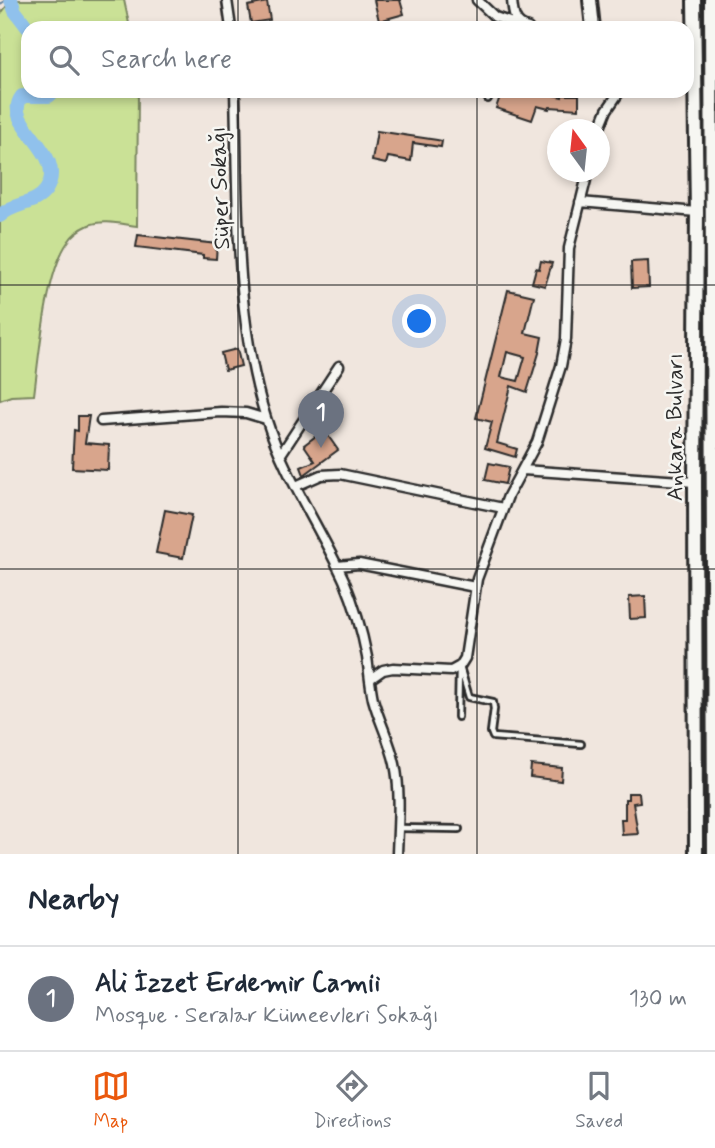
<!DOCTYPE html>
<meta charset="utf-8">
<style>
:root{--surface:#fff;--page:#f6f6f7;--text:#1f2937;--muted:#747a83;--line:#e0e1e3;--accent:#ea580c}
body{margin:0;font-family:Mynerve,sans-serif;background:var(--page);color:var(--text)}
.compass{position:absolute;left:547px;top:119px;width:63px;height:63px;border-radius:50%;background:var(--surface);box-shadow:0 4px 10px #0003;rotate:345deg}
.you{position:absolute;left:420px;top:322px;width:24px;height:24px;margin:-18px;border:5px solid #fff;border-radius:50%;background:#1a73e8;box-shadow:0 0 0 10px #1a73e833}
.badge{display:grid;place-items:center;width:46px;height:46px;border-radius:50%;background:var(--accent);color:#fff;font-size:23px;font-weight:700}
.pin{position:absolute;translate:-50% -58px;filter:drop-shadow(0 2px 4px #0008)}
.pin::after{content:'';position:absolute;top:37px;width:24px;height:21px;background:inherit;clip-path:polygon(0 0,100% 0,50% 100%)}
.list{margin:0;padding:0;list-style:none}
h2{display:flex;justify-content:space-between;align-items:center;height:91px;margin:0;padding:0 28px;font-size:30px}
h2 small{font-size:23px;font-weight:400;color:var(--muted)}
.list li{display:grid;grid-template-columns:46px 1fr auto;gap:21px;align-items:center;box-sizing:border-box;height:105px;padding:0 28px;border-top:2px solid var(--line)}
.list b{display:block;font-size:26px;white-space:nowrap}
.list p{margin:0;font-size:23px;white-space:nowrap;color:var(--muted)}
.list em{font-size:23px;font-style:normal;color:var(--muted)}
.icon{flex:none;width:38px;height:38px;fill:none;stroke:currentColor;stroke-width:2;stroke-linecap:round;stroke-linejoin:round}
.map{position:relative;flex:none;width:715px;height:854px;overflow:hidden}
.search{position:absolute;background:var(--surface);box-shadow:0 4px 10px #0003;left:21px;right:21px;top:21px;height:77px;display:flex;align-items:center;gap:18px;box-sizing:border-box;padding:0 24px;border-radius:21px;color:var(--muted);font-size:26px}
.sheet{height:196px;background:var(--surface)}
nav{display:flex;justify-content:space-around;align-items:center;box-sizing:border-box;height:98px;border-top:2px solid var(--line);background:var(--surface);font-size:19px;color:var(--muted)}
nav a{display:grid;justify-items:center;gap:4px}
nav .on{color:var(--accent)}
.map>svg:first-child{display:block}
</style>
<div class="map">
<svg width="715" height="854" viewBox="0 0 715 854">
<rect width="100%" height="100%" fill="#f0e6de"/>
<filter id="ink" filterUnits="userSpaceOnUse"><feTurbulence type="fractalNoise" baseFrequency=".0143" numOctaves="2"/><feDisplacementMap in="SourceGraphic" scale="14" xChannelSelector="R" yChannelSelector="G"/><feConvolveMatrix kernelMatrix="1 2 1 2 8 2 1 2 1" color-interpolation-filters="sRGB"/></filter>
<g filter="url(#ink)">
<path fill="#cae196" stroke="#7a8660" stroke-width="2" d="M 7,0 L 124,0 L 130,28 L 28,28 L 28,91 L 138,91 L 137,226 C 121,224 104,219 89,225 C 80,229 73,234 68,242 C 46,272 39,356 34,395 L 11,396 L 0,400 L 0,15 L 8,4 Z
M 703,239 L 706,256 L 707,854 L 703,854 L 701,256 Z"/>
<g fill="none" stroke-linecap="round" stroke-linejoin="round">
<path stroke="#68859f" stroke-width="2.5" d="M 0,4 L 6,0"/>
<path stroke="#90c1ec" stroke-width="14" d="M 11,0 L 15,11 L 28,28
M 0,216 C 13,202 35,206 46,190 C 70,152 0,125 22,96 L 49,96 L 54,91"/>
</g>
<path fill="#d8a58c" stroke="#2b2b2b" stroke-width="2" fill-rule="evenodd" d="M 374,0 L 400,0 L 404,14 L 379,21 Z
M 267,2 L 270,20 L 251,23 L 248,6 Z
M 502,91 L 535,91 L 562,97 L 562,95 L 579,95 L 579,109 L 550,107 L 549,109 L 537,106 L 532,120 L 496,108 Z
M 377,131 L 437,140 L 442,141 L 441,147 L 413,143 L 411,161 L 388,157 L 386,164 L 372,161 Z
M 138,235 L 217,244 L 216,259 L 203,258 L 203,255 L 136,247 Z
M 541,261 L 552,263 L 545,286 L 532,283 L 536,268 L 539,269 Z
M 648,261 L 649,287 L 632,288 L 631,262 Z
M 508,290 L 534,296 L 525,333 L 542,337 L 539,353 L 527,392 L 511,386 L 497,443 L 517,449 L 515,457 L 485,448 L 492,422 L 476,418 ZM 507,352 L 525,357 L 518,381 L 501,377 Z
M 237,349 L 241,366 L 225,370 L 221,353 Z
M 78,416 L 89,416 L 85,443 L 109,445 L 108,470 L 72,468 L 74,430 L 78,431 Z
M 324,430 L 338,450 L 304,475 L 301,467 L 315,461 L 304,445 Z
M 489,463 L 509,467 L 505,484 L 485,480 Z
M 165,510 L 192,515 L 183,558 L 156,553 Z
M 645,596 L 646,618 L 630,619 L 629,597 Z
M 531,765 L 562,768 L 561,781 L 530,777 Z
M 628,793 L 639,793 L 640,802 L 633,803 L 638,834 L 622,835 L 621,819 L 625,819 L 625,799 L 628,799 Z"/>
<g fill="none" stroke-linecap="round" stroke-linejoin="round">
<defs>
<path id="lane" d="M 483,91 L 488,99
M 460,667 L 469,697 L 493,702 L 494,709 L 491,732 L 493,737 L 581,744
M 458,717 L 459,670
M 399,828 L 459,829"/>
<path id="street" d="M 227,0 L 231,28
M 477,0 L 495,17 L 521,26
M 512,0 C 513,13 514,25 528,28
M 235,91 C 238,194 234,319 266,418 C 284,475 319,526 344,580 C 354,604 362,631 367,657 C 369,671 370,685 373,699 C 379,721 390,741 395,764 C 401,793 398,824 397,854
M 599,130 L 607,110 L 620,91
M 580,202 L 697,212
M 101,421 L 221,412 L 246,413 L 266,419
M 281,454 L 339,366
M 523,470 L 695,482
M 296,486 L 321,475 L 340,474 L 503,508
M 337,566 L 359,564 L 475,587
M 370,679 L 383,670 L 393,668 L 451,671 L 460,666 L 465,658 L 477,579 L 508,496 L 537,442 L 561,366 L 566,339 L 569,248 L 588,172"/>
<path id="secondary" d="M 590,0 L 593,28
M 694,0 L 697,212 L 695,482 L 696,854
M 711,0 L 714,854"/>
</defs>
<use href="#lane" stroke="#2b2b2b" stroke-width="10"/>
<use href="#street" stroke="#2b2b2b" stroke-width="13"/>
<use href="#secondary" stroke="#2b2b2b" stroke-width="18"/>
<use href="#lane" stroke="#f6f6f2" stroke-width="4.5"/>
<use href="#street" stroke="#f6f6f2" stroke-width="8"/>
<use href="#secondary" stroke="#f6f6f2" stroke-width="12"/>
</g>
</g>
<path fill="none" stroke="#2b2b2b" stroke-width="2" stroke-opacity="0.55" d="M 238,0 L 238,28M 477,0 L 477,28M 238,91 L 238,854M 477,91 L 477,854M 0,285 L 715,285M 0,569 L 715,569"/>
<g text-anchor="middle" stroke-width="5" stroke-linejoin="round" paint-order="stroke">
<g font-size="23" fill="#2b2b2b" stroke="#f6f6f2">
<text transform="translate(219 188) rotate(-92)" y="8">Süper Sokağı</text>
<text transform="translate(674 427) rotate(-90)" y="8">Ankara Bulvarı</text>
</g>
</g>
</svg>
<svg class="compass" viewBox="-18 -18 36 36"><path d="M0-13l5 13h-10z" fill="#e53935"/><path d="M0 13l5-13h-10z" fill="#747a83"/></svg>
<div class="you"></div>
<div class="pin badge" style="left:321px;top:448px;background:#6b7280">1</div>
<div class="search"><svg class="icon" aria-label="search" viewBox="0 0 24 24"><circle cx="10" cy="10" r="6"/><path d="M15 15l6 6"/></svg>Search here</div>
</div>
<section class="sheet">
<h2>Nearby<small></small></h2>
<ul class="list">
<li><span class="badge" style="background:#6b7280">1</span><div><b>Ali İzzet Erdemir Camii</b><p>Mosque · Seralar Kümeevleri Sokağı</p></div><em>130 m</em></li>
</ul>
</section>
<nav>
<a class="on"><svg class="icon" aria-label="map" viewBox="0 0 24 24"><path d="M3 6l6-2 6 2 6-2v14l-6 2-6-2-6 2zM9 4v14M15 6v14"/></svg>Map</a>
<a><svg class="icon" aria-label="directions" viewBox="0 0 24 24"><path d="M12 3l9 9-9 9-9-9zM9 14v-3h6M13 9l2 2-2 2"/></svg>Directions</a>
<a><svg class="icon" aria-label="saved" viewBox="0 0 24 24"><path d="M7 4h10v16l-5-4-5 4z"/></svg>Saved</a>
</nav>
